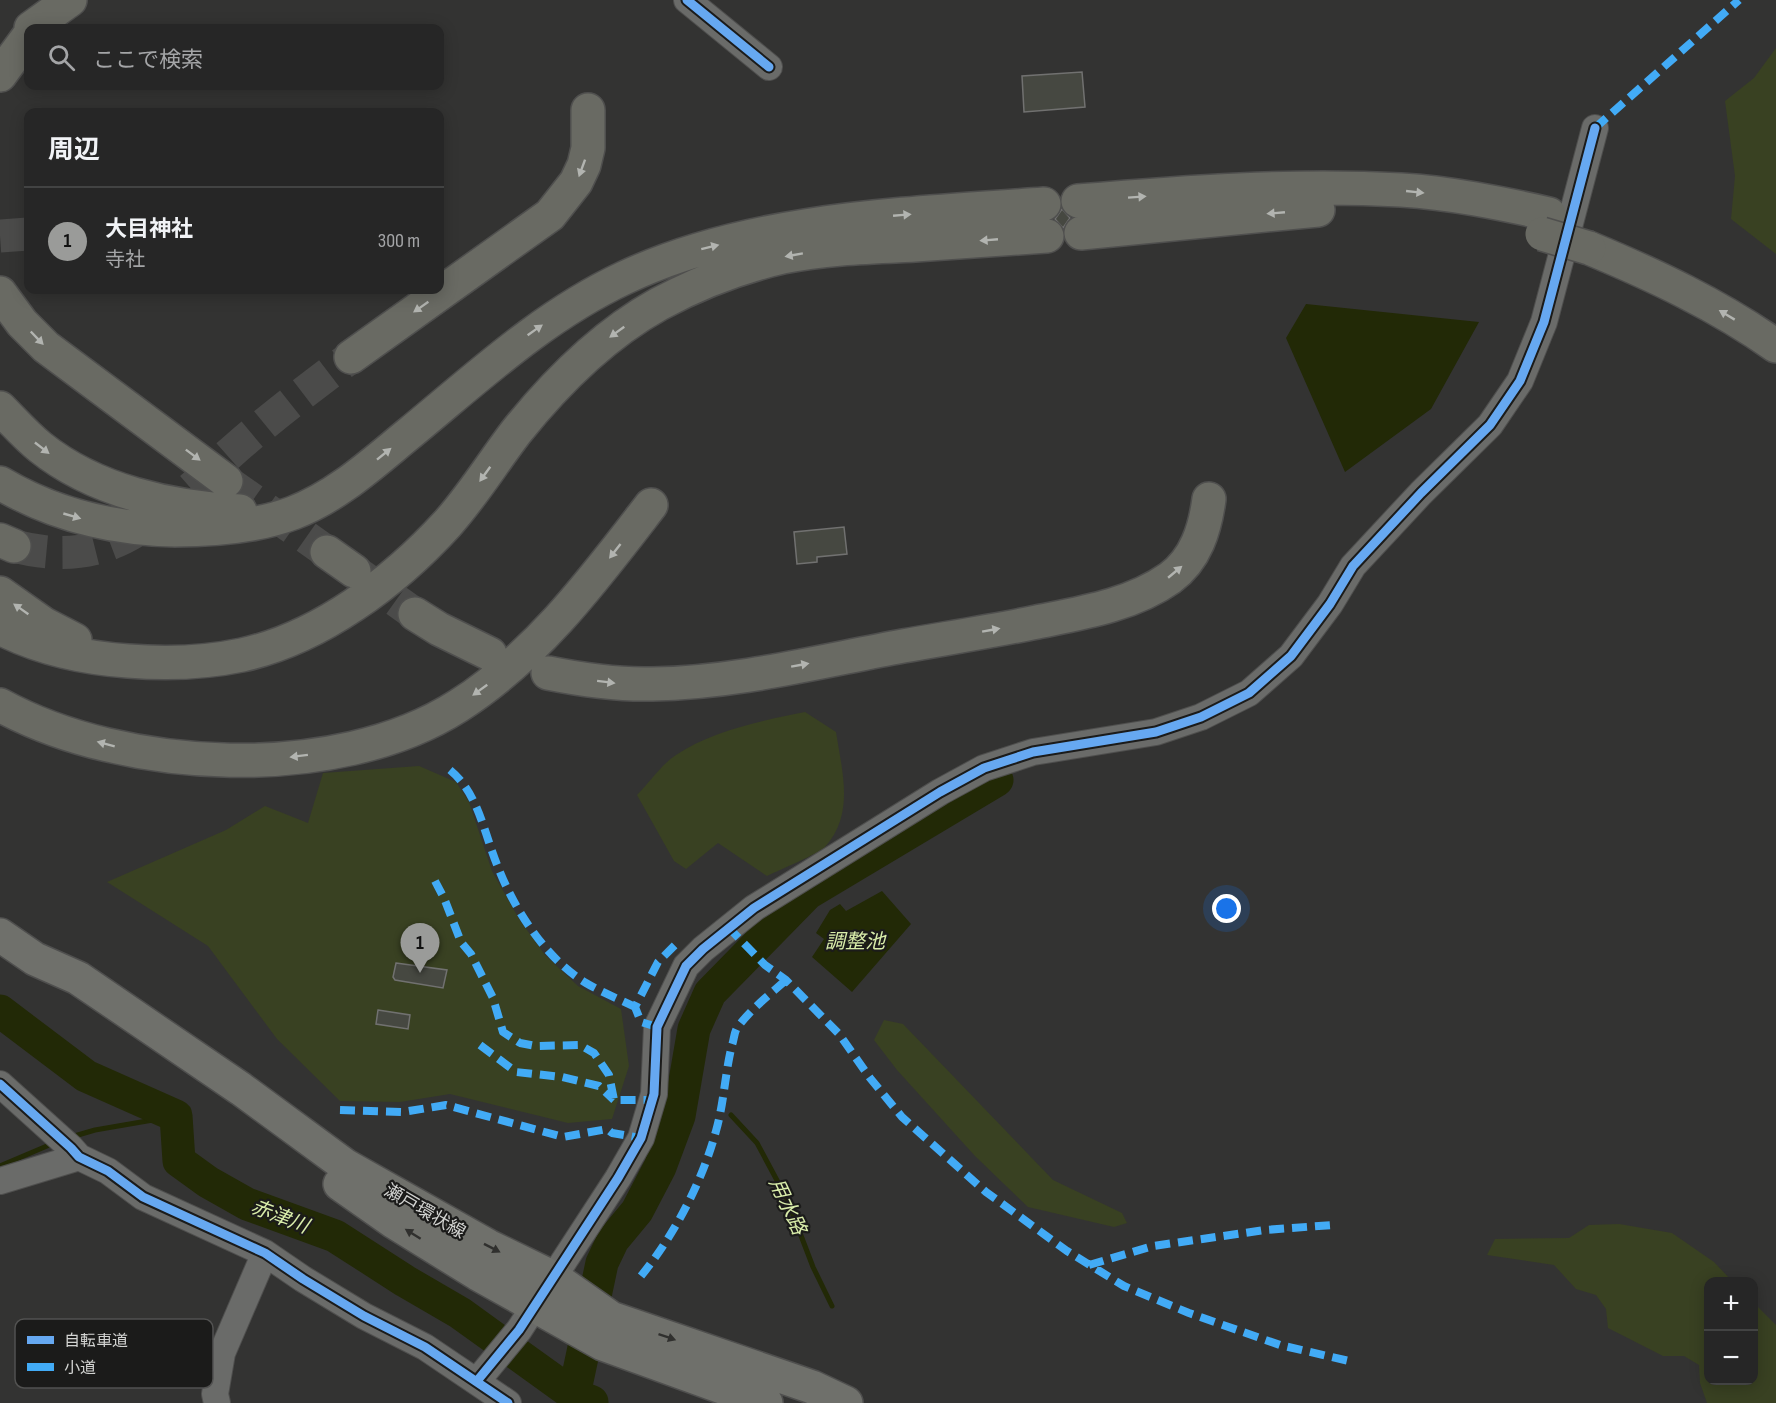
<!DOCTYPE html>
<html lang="ja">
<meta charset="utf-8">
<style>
:root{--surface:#262626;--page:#2e2e2e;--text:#f1f3f6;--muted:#a4a5a7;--line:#424343;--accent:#9a9b99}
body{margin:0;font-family:"Sofia Sans Condensed","Noto Sans JP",sans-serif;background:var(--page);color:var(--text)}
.controls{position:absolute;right:18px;bottom:18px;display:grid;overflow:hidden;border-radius:12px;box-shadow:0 3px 15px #0003}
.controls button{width:54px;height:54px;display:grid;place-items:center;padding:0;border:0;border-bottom:2px solid var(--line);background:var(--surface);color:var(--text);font:30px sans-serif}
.you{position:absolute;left:1227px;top:909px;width:21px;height:21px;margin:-15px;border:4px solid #fff;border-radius:50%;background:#1a73e8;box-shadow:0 0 0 9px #1a73e833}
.badge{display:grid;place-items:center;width:39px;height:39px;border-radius:50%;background:var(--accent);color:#111;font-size:20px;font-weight:700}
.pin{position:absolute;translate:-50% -50px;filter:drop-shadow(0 2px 3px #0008)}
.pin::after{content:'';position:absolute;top:32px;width:21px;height:18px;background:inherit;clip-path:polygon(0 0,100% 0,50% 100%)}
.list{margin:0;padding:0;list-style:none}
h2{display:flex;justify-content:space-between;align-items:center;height:78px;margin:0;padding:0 24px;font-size:26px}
h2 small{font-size:20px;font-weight:400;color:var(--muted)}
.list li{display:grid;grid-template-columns:39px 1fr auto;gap:18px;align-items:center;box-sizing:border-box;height:108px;padding:0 24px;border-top:2px solid var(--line)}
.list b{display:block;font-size:22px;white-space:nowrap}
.list p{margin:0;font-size:20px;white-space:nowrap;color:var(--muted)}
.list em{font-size:20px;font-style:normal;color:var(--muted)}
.icon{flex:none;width:33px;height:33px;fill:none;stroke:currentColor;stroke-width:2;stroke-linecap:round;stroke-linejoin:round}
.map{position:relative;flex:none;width:1776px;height:1403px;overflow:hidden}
.search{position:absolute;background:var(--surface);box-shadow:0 3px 15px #0003;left:24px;top:24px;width:420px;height:66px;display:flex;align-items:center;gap:15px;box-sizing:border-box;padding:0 21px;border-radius:12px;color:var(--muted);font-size:22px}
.panel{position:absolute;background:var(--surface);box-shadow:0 3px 15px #0003;left:24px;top:108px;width:420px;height:186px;border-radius:12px}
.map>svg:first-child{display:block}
</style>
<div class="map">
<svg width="1776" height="1403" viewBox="0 0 1776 1403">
<rect width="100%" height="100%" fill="#333332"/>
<path fill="#394122" d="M 1776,48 L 1776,254 L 1731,219 L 1735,176 L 1725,101 L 1754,78 Z
M 805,712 L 836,732 C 842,771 855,814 825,847 C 818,854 779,870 767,876 L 718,843 L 686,869 L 674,861 L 637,795 C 649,783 662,764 676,755 C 711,731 764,720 805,712 Z
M 419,766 L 456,782 L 469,802 L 492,871 L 519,919 L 545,955 L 578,986 L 621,1009 L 629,1066 L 612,1119 L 568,1123 L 450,1094 L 400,1102 L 340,1101 L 277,1039 L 208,946 L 107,882 L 226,830 L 265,806 L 308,823 L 323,773 Z
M 884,1020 L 903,1024 L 1053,1180 L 1122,1213 L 1127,1223 L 1114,1227 L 1028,1207 L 975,1156 L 897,1070 L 874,1040 Z
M 1619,1224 L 1672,1233 L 1714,1262 L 1732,1281 L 1708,1282 L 1708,1380 L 1754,1380 L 1754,1303 L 1776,1325 L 1776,1403 L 1707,1403 L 1700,1383 L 1699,1365 L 1684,1356 L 1663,1356 L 1608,1328 L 1606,1309 L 1596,1295 L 1576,1289 L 1554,1265 L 1487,1255 L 1495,1239 L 1569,1238 L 1589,1225 Z"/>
<path fill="#222906" d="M 1306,304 L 1479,322 L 1431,409 L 1345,472 L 1286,338 Z
M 882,891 L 911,924 L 852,992 L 812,957 L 824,939 L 816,933 L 830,910 L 840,904 L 846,911 Z"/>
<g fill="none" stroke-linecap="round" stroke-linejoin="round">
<path stroke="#222906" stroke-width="5" d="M 731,1115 L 757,1143 L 787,1199 L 813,1267 L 832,1306
M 71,1137 L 95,1130 L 176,1116
M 0,1166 L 54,1143"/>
<path stroke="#222906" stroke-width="33" d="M 0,1011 L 86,1076 L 176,1116 L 179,1161 L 208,1182 L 247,1204 L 335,1236 L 405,1281 L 460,1313 L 574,1395 L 592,1402
M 574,1395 L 602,1263 L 613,1240 L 637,1211 L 660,1167 L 679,1116 L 694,1029 L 710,993 L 808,893 L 997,780"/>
</g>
<path fill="#464841" stroke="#717170" stroke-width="1.5" d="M 1082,72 L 1085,107 L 1024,112 L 1022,76 Z
M 1062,209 L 1070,218 L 1063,228 L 1055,219 Z
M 844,527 L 847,554 L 817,557 L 817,562 L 797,564 L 794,532 Z
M 396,963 L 447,970 L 443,988 L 395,980 L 393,977 Z
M 378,1010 L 410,1015 L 408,1029 L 376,1024 Z"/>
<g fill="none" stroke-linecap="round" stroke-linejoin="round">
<path stroke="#4b4b4a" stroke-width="33" stroke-dasharray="33 16" stroke-linecap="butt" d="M 0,236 L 28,234
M 226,481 L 327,552
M 14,546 C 49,555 83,556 117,541 C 156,524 203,477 236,448 C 273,416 312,386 351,357
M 356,572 L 415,614"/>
<defs>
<path id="minor" d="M 687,0 L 769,67
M 0,1084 L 71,1148 L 79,1157 L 108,1171 L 143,1197 L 265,1253 L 303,1279 L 364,1316 L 425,1347 L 508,1403
M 0,1181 L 79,1157
M 477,1381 L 519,1330 L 618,1178 L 641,1138 L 654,1094 L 657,1027 L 686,966 L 703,949 L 754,908 L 940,792 L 984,768 L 1033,752 L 1156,732 L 1201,717 L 1249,693 L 1291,656 L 1330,604 L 1353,566 L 1421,493 L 1490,425 L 1520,381 L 1544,322 L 1595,128
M 217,1403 L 215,1394 L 222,1353 L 265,1253"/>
<path id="major" d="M 0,935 L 35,959 L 78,978 L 241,1089 L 346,1166 L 488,1246 L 554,1278 L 611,1318 L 812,1387 L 846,1403
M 340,1184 L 394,1222 L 478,1274 L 603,1344 L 766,1403"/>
<path id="highway" d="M 31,28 L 70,0
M 0,75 L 28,37
M 1078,201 C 1184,192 1295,184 1401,190 C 1451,193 1500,203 1549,214
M 1081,233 L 1318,210
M 1589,248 C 1654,275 1718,305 1776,346
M 0,293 L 22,323 L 46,347 L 226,481
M 351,357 L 550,215 L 576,182 L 584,165 L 588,148 L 588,110
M 0,408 C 13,421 25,435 40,447 C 95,491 171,508 240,511
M 0,483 C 54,515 112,529 175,530 C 214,530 256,527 293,513 C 338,496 374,462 411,432 C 479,376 543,316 624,278 C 751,218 906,214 1044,204
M 0,540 L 14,546
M 327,552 L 354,571
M 0,593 L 44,624 L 75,640
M 415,614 L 439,629 L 490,654
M 0,628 C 39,648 84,658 128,661 C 166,664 204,663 242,655 C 320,638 394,582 447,524 C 473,495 493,462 516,432 C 556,382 603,335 659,304 C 698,283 739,267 783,257 C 826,248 871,247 915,245 C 959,242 1003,239 1047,236
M 548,673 C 583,680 617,685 652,684 C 736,683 821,661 903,646 C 948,638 993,631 1037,622 C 1082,613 1132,605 1170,578 C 1196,559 1205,529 1209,499
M 0,705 C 124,773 336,784 458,706 C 538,655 594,579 651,505"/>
</defs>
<use href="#minor" stroke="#4f4f4e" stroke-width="28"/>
<use href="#major" stroke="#4f4f4e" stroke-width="36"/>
<use href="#highway" stroke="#4f4f4e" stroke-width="36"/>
<use href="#minor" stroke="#6a6b69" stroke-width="26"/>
<use href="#major" stroke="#6f706b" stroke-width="33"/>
<use href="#highway" stroke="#696a63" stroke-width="33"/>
<defs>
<path id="highway-bridge" d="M 1542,234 L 1589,248"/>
</defs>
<use href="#highway-bridge" stroke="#4f4f4e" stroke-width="36" stroke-linecap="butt"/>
<use href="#highway-bridge" stroke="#696a63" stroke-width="33"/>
<path stroke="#42abf6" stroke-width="8" stroke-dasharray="15 8" stroke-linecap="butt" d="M 1595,128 L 1739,0
M 450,770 C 479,794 484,834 498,867 C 514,909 546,959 586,983 C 601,992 619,999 635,1007
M 435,881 L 444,898 L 461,942 L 471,954 L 493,998 L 503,1032 L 520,1043 L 536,1046 L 580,1045 L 594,1053 L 609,1075 L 614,1100 L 652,1100
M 728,927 L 765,965 L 786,980 L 839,1034 L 870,1078 L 902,1117 L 986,1192 L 1067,1251 L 1124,1286 L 1189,1313 L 1280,1345 L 1349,1361
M 657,1027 L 641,1022 L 635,1007 L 658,962 L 677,943
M 480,1045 L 516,1072 L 562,1077 L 599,1086 L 614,1100
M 340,1110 L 403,1112 L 446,1105 L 563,1137 L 607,1129 L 612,1133 L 641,1138
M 1089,1265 L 1153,1246 L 1265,1230 L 1332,1225
M 641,1276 C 675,1234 702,1182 716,1131 C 724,1103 725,1073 732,1045 C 734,1040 734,1033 737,1028 C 750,1010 769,995 786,980"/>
<defs>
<path id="cycleway" d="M 687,0 L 769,67
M 0,1084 L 71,1148 L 79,1157 L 108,1171 L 143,1197 L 265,1253 L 303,1279 L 364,1316 L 425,1347 L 508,1403
M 477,1381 L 519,1330 L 618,1178 L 641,1138 L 654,1094 L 657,1027 L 686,966 L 703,949 L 754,908 L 940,792 L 984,768 L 1033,752 L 1156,732 L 1201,717 L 1249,693 L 1291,656 L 1330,604 L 1353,566 L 1421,493 L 1490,425 L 1520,381 L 1544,322 L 1595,128"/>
</defs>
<use href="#cycleway" stroke="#1b1b1a" stroke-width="13"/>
<use href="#cycleway" stroke="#66a8f1" stroke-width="9"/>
</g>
<defs><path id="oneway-solid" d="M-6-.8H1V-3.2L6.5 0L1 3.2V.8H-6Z" transform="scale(1.5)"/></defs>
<g fill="#b2b4b0">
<use href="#oneway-solid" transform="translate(582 168) rotate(110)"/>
<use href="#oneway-solid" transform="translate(1415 192) rotate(6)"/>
<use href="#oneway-solid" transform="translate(1137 197) rotate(-4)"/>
<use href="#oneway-solid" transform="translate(1276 213) rotate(175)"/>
<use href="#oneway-solid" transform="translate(902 215) rotate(-5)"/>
<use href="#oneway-solid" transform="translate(989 240) rotate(175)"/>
<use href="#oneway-solid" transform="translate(710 247) rotate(-14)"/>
<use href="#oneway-solid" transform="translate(794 255) rotate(170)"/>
<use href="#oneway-solid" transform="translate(421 307) rotate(145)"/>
<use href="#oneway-solid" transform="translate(1727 315) rotate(-149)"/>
<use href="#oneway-solid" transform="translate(535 330) rotate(-35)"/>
<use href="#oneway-solid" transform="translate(617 332) rotate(144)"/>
<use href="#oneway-solid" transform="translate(37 338) rotate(46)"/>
<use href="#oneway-solid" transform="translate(42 448) rotate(38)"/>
<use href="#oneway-solid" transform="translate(384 454) rotate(-39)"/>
<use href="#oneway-solid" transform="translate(193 455) rotate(37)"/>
<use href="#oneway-solid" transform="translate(485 474) rotate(126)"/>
<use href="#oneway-solid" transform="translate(72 516) rotate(16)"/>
<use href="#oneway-solid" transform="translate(615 551) rotate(128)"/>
<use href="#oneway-solid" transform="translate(1175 572) rotate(-40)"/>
<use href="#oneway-solid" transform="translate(21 609) rotate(-145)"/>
<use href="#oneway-solid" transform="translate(991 630) rotate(-10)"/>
<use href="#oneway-solid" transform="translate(800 665) rotate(-10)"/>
<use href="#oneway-solid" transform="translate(606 682) rotate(7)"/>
<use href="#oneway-solid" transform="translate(480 690) rotate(144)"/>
<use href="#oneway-solid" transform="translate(106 744) rotate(-165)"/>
<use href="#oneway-solid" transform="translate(299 756) rotate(173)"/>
</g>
<g fill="#30302e">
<use href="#oneway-solid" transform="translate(413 1234) rotate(-148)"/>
<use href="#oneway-solid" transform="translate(492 1248) rotate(27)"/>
<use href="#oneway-solid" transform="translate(667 1337) rotate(19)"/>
</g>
<g text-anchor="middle" stroke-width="4.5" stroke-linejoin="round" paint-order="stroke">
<g font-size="18" fill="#d2d3d1" stroke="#1b1b1a">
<text transform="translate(425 1211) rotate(30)" y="6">瀬戸環状線</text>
</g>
<g font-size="20" font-style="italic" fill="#d9edaa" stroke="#1b1b1a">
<text x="855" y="948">調整池</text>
<text transform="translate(788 1206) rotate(65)" y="7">用水路</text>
<text transform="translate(280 1216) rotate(21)" y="7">赤津川</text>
</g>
</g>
<rect x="15" y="1319" width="198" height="69" rx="9" fill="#1b1b1a" stroke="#525251" stroke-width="1.5"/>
<rect x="27" y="1336" width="27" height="8" fill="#66a8f1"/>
<rect x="27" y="1363" width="27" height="8" fill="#42abf6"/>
<g font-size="16" fill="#d2d3d1">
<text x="64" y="1346">自転車道</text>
<text x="64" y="1373">小道</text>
</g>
</svg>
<div class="controls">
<button>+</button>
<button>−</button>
</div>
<div class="you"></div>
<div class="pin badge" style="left:420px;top:973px">1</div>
<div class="search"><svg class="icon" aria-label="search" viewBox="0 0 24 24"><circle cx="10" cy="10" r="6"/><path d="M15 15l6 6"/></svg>ここで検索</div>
<section class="panel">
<h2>周辺<small></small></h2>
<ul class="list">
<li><span class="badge">1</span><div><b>大目神社</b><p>寺社</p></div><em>300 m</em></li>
</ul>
</section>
</div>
